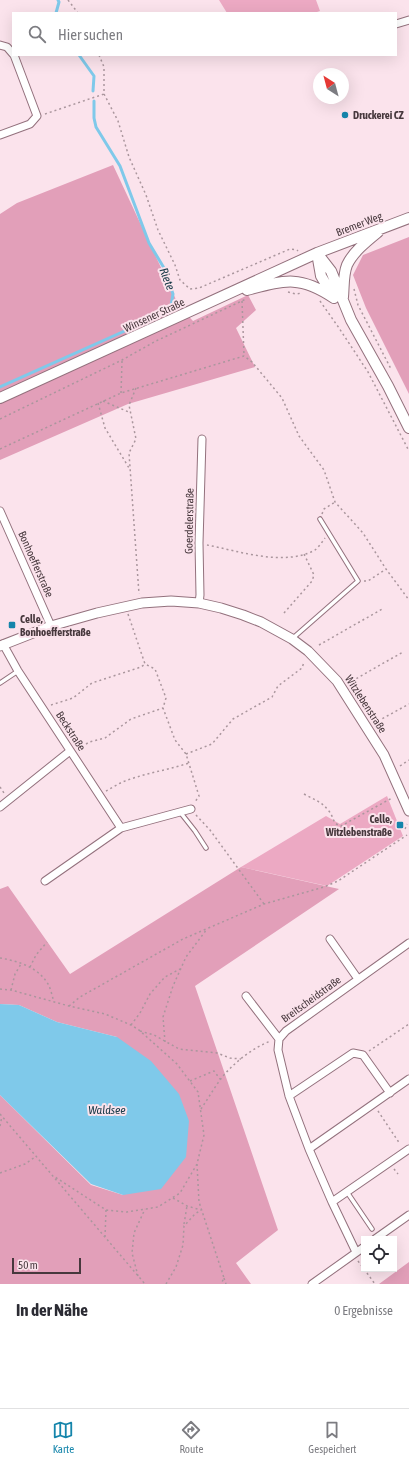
<!DOCTYPE html>
<html lang="de">
<meta charset="utf-8">
<style>
:root{--surface:#fff;--page:#f2f2f3;--text:#2b2b33;--muted:#7c7c81;--line:#e1e1e2;--accent:#1485ab}
body{margin:0;font-family:"Asap Condensed",sans-serif;background:var(--page);color:var(--text)}
.controls{position:absolute;right:12px;bottom:12px;display:grid;overflow:hidden;border-radius:0px;box-shadow:0 4px 16px #0002}
.controls button{width:36px;height:36px;display:grid;place-items:center;padding:0;border:0;border-bottom:1px solid var(--line);background:var(--surface);color:var(--text);font:20px sans-serif}
.compass{position:absolute;left:313px;top:68px;width:36px;height:36px;border-radius:50%;background:var(--surface);box-shadow:0 4px 16px #0002;rotate:324deg}
.scale{position:absolute;left:12px;bottom:10px;width:69px;box-sizing:border-box;padding-left:4px;border:2px solid #47383d;border-top:0;font-size:11px;line-height:14px;white-space:nowrap;color:#47383d;-webkit-text-stroke:3px #fbe3ec;paint-order:stroke}
.list{margin:0;padding:0;list-style:none}
h2{display:flex;justify-content:space-between;align-items:center;height:52px;margin:0;padding:0 16px;font-size:17px}
h2 small{font-size:13px;font-weight:400;color:var(--muted)}
.icon{flex:none;width:22px;height:22px;fill:none;stroke:currentColor;stroke-width:2;stroke-linecap:round;stroke-linejoin:round}
.map{position:relative;flex:none;width:409px;height:1284px;overflow:hidden}
.search{position:absolute;background:var(--surface);box-shadow:0 4px 16px #0002;left:12px;right:12px;top:12px;height:44px;display:flex;align-items:center;gap:10px;box-sizing:border-box;padding:0 14px;border-radius:0px;color:var(--muted);font-size:15px}
.sheet{height:124px;background:var(--surface)}
nav{display:flex;justify-content:space-around;align-items:center;box-sizing:border-box;height:56px;border-top:1px solid var(--line);background:var(--surface);font-size:11px;color:var(--muted)}
nav a{display:grid;justify-items:center;gap:2px}
nav .on{color:var(--accent)}
.map>svg:first-child{display:block}
</style>
<div class="map">
<svg width="409" height="1284" viewBox="0 0 409 1284">
<rect width="100%" height="100%" fill="#fbe3ec"/>
<path fill="#eca9c3" d="M 219,0 L 316,0 L 320,11 L 314,13 L 227,13 Z
M 387,796 L 403,836 L 327,886 L 241,867 L 326,816 L 340,824 Z"/>
<path fill="#e29fb9" d="M 113,165 L 179,306 L 193,321 L 248,295 L 256,310 L 236,328 L 255,367 L 128,404 L 0,460 L 0,214 L 17,203 Z
M 409,237 L 409,394 L 366,308 L 353,275 L 363,255 Z
M 241,867 L 339,889 L 195,986 L 278,1230 L 236,1263 L 251,1284 L 0,1284 L 0,1095 L 91,1185 L 123,1195 L 117,1037 L 57,1022 L 19,1005 L 0,1004 L 0,889 L 8,886 L 70,974 Z
M 409,1262 L 409,1284 L 379,1284 Z"/>
<path fill="#7fc9ea" d="M 0,1004 L 19,1005 L 57,1022 L 117,1037 L 151,1061 L 179,1094 L 189,1121 L 186,1157 L 161,1189 L 123,1195 L 91,1184 L 0,1095 Z"/>
<g fill="none" stroke-linecap="round" stroke-linejoin="round">
<path stroke="#7fc9ea" stroke-width="3" d="M 56,13 L 59,2 L 58,0
M 79,55 L 94,76 L 93,91
M 0,387 L 167,312 L 171,306 L 173,294 L 164,268 L 149,243 L 120,166 L 96,127 L 94,118 L 94,101"/>
<defs>
<path id="service" d="M 293,638 L 358,581 L 320,519
M 0,683 L 18,671
M 180,812 L 195,831 L 206,848
M 347,1192 L 372,1229"/>
<path id="minor" d="M 396,24 L 409,20
M 0,45 L 7,47 L 13,54
M 0,135 L 30,124 L 37,116 L 14,55
M 0,511 L 51,626
M 199,603 L 200,595 L 199,543 L 202,439
M 3,644 L 18,671 L 121,828
M 0,807 L 70,751
M 45,881 L 121,828 L 191,809
M 330,939 L 358,979
M 409,943 L 286,1031 L 279,1039 L 278,1050 L 289,1096 L 309,1149 L 332,1202 L 409,1149
M 246,996 L 279,1039
M 289,1096 L 353,1053 L 363,1055 L 390,1093
M 309,1149 L 409,1079
M 332,1202 L 356,1252
M 375,1239 L 409,1215
M 312,1284 L 364,1247"/>
<path id="tertiary" d="M 0,646 L 51,626 L 97,613 L 142,603 L 171,601 L 199,603 L 221,608 L 243,615 L 261,622 L 292,639 L 308,651 L 337,681 L 384,755 L 409,811"/>
<path id="secondary" d="M 317,253 L 331,271 L 351,320 L 388,386 L 409,428
M 317,253 L 321,276 L 333,296
M 247,290 C 285,280 300,275 334,298
M 343,297 C 344,287 343,275 347,265 C 353,252 367,241 378,232
M 0,398 L 317,253 L 409,218"/>
</defs>
<use href="#service" stroke="#93717d" stroke-width="5.5"/>
<use href="#minor" stroke="#93717d" stroke-width="9"/>
<use href="#tertiary" stroke="#93717d" stroke-width="11"/>
<use href="#secondary" stroke="#93717d" stroke-width="12"/>
<path stroke="#aa969d" stroke-width="1.5" stroke-dasharray="2 3" stroke-linecap="butt" d="M 68,0 L 78,13
M 99,55 L 104,67 L 104,94 L 118,121 L 129,157 L 146,195 L 158,230 L 175,265 L 180,280 L 190,289 L 199,288 L 290,249 L 297,250 L 298,251
M 45,114 L 104,94
M 354,289 L 358,305 L 391,369
M 288,292 L 296,294 L 302,293
M 242,301 L 244,355
M 320,301 L 339,328 L 368,372 L 409,451
M 136,388 L 129,405 L 136,439 L 129,453 L 139,594
M 121,393 L 122,361
M 103,401 L 131,413
M 98,403 L 105,428 L 129,468
M 0,419 L 122,360 L 156,341 L 246,299
M 0,449 L 121,393 L 244,356 L 252,362 L 282,398 L 299,436 L 324,470 L 335,502 L 363,533 L 386,569 L 409,600
M 322,514 L 324,509 L 335,502
M 207,545 C 239,551 284,567 315,550 C 319,547 322,542 325,538
M 364,581 L 368,581 L 386,569
M 284,613 L 312,581 L 314,575 L 304,554
M 128,614 L 145,664 L 155,669 L 166,698 L 163,708 L 175,740 L 186,754 L 199,796 L 195,802
M 319,645 L 384,608
M 352,681 L 403,652
M 51,705 L 73,698 L 92,683 L 141,667 L 145,664
M 378,721 L 409,704
M 78,750 L 89,742 L 105,738 L 131,719 L 163,708
M 186,754 L 212,744 L 233,719 L 272,697 L 278,686 L 302,668 L 304,662
M 400,766 L 409,760
M 0,787 L 4,793
M 106,791 C 112,788 119,783 125,781 C 146,773 168,770 189,763
M 304,794 C 313,799 322,802 328,810 C 334,816 332,824 341,826 L 392,798
M 196,815 L 210,830 L 264,904
M 405,829 L 407,824
M 0,958 C 18,961 38,967 48,984 C 51,989 52,996 54,1002
M 30,967 L 36,955 L 47,942
M 0,989 L 11,990 L 69,1006 L 105,1014 L 131,1025 L 139,1030 L 177,1064 L 198,1092 L 204,1135 L 197,1164 L 180,1193 L 158,1207 L 127,1212 L 106,1210 L 55,1177
M 11,990 L 15,974 L 21,964
M 69,1006 L 80,997 L 183,939 L 264,904 L 324,887 L 338,881 L 407,835
M 131,1025 L 140,1013 L 150,994 L 165,977 L 180,969
M 140,1031 L 154,1035 L 179,1049 L 217,1053 L 230,1058 L 241,1059
M 165,1042 L 163,1017 L 173,986 L 186,957 L 207,929
M 369,1051 L 409,1024
M 190,1081 L 214,1071 L 220,1079
M 201,1109 C 207,1100 213,1090 220,1080 C 231,1065 253,1047 271,1041
M 378,1111 L 400,1144
M 0,1114 L 145,1284
M 0,1126 L 2,1116
M 197,1164 L 199,1202 L 224,1278 L 221,1284
M 394,1169 L 398,1174
M 0,1173 L 25,1164 L 35,1157
M 173,1198 L 187,1206 L 201,1210
M 184,1224 L 187,1206
M 105,1237 L 106,1210
M 358,1261 L 364,1269
M 364,1269 L 375,1284
M 138,1276 L 132,1253 L 134,1233 L 145,1209
M 224,1278 L 226,1284
M 166,1284 L 176,1267 L 183,1245 L 184,1226 L 195,1214 L 201,1210"/>
<use href="#service" stroke="#fff" stroke-width="3.5"/>
<use href="#minor" stroke="#fff" stroke-width="7"/>
<use href="#tertiary" stroke="#fff" stroke-width="9"/>
<use href="#secondary" stroke="#fff" stroke-width="10"/>
</g>
<g fill="#1485ab" stroke="#fbe3ec" stroke-width="1.5">
<circle cx="345" cy="115" r="4"/>
<rect x="8" y="621" width="8" height="8" rx="2"/>
<rect x="396" y="821" width="8" height="8" rx="2"/>
</g>
<g text-anchor="middle" stroke-width="4" stroke-linejoin="round" paint-order="stroke">
<g font-size="11" font-weight="bold" fill="#47383d" stroke="#fbe3ec" text-anchor="start">
<text x="353" y="119">Druckerei CZ</text>
<text x="20" y="623">Celle,<tspan x="20" dy="13">Bonhoefferstraße</tspan></text>
<text x="392" y="823" text-anchor="end">Celle,<tspan x="392" dy="13">Witzlebenstraße</tspan></text>
</g>
<g font-size="11" fill="#47383d" stroke="#fbe3ec">
<text transform="translate(359 224) rotate(-21)" y="4">Bremer Weg</text>
<text transform="translate(154 315) rotate(-25)" y="4">Winsener Straße</text>
<text transform="translate(189 521) rotate(-89)" y="4">Goerdelerstraße</text>
<text transform="translate(36 564) rotate(66)" y="4">Bonhoefferstraße</text>
<text transform="translate(366 704) rotate(57)" y="4">Witzlebenstraße</text>
<text transform="translate(71 731) rotate(57)" y="4">Beckstraße</text>
<text transform="translate(311 999) rotate(-36)" y="4">Breitscheidstraße</text>
</g>
<g font-size="12" font-style="italic" fill="#163846" stroke="#fbe3ec">
<text transform="translate(167 279) rotate(69)" y="4">Riete</text>
<text x="107" y="1114">Waldsee</text>
</g>
</g>
</svg>
<div class="controls">
<button><svg class="icon" aria-label="locate" viewBox="0 0 24 24"><circle cx="12" cy="12" r="6"/><path d="M12 2v4M12 18v4M2 12h4M18 12h4"/></svg></button>
</div>
<svg class="compass" viewBox="-18 -18 36 36"><path d="M0-13l5 13h-10z" fill="#e53935"/><path d="M0 13l5-13h-10z" fill="#7c7c81"/></svg>
<div class="scale">50 m</div>
<div class="search"><svg class="icon" aria-label="search" viewBox="0 0 24 24"><circle cx="10" cy="10" r="6"/><path d="M15 15l6 6"/></svg>Hier suchen</div>
</div>
<section class="sheet">
<h2>In der Nähe<small>0 Ergebnisse</small></h2>
<ul class="list">
</ul>
</section>
<nav>
<a class="on"><svg class="icon" aria-label="map" viewBox="0 0 24 24"><path d="M3 6l6-2 6 2 6-2v14l-6 2-6-2-6 2zM9 4v14M15 6v14"/></svg>Karte</a>
<a><svg class="icon" aria-label="directions" viewBox="0 0 24 24"><path d="M12 3l9 9-9 9-9-9zM9 14v-3h6M13 9l2 2-2 2"/></svg>Route</a>
<a><svg class="icon" aria-label="saved" viewBox="0 0 24 24"><path d="M7 4h10v16l-5-4-5 4z"/></svg>Gespeichert</a>
</nav>
